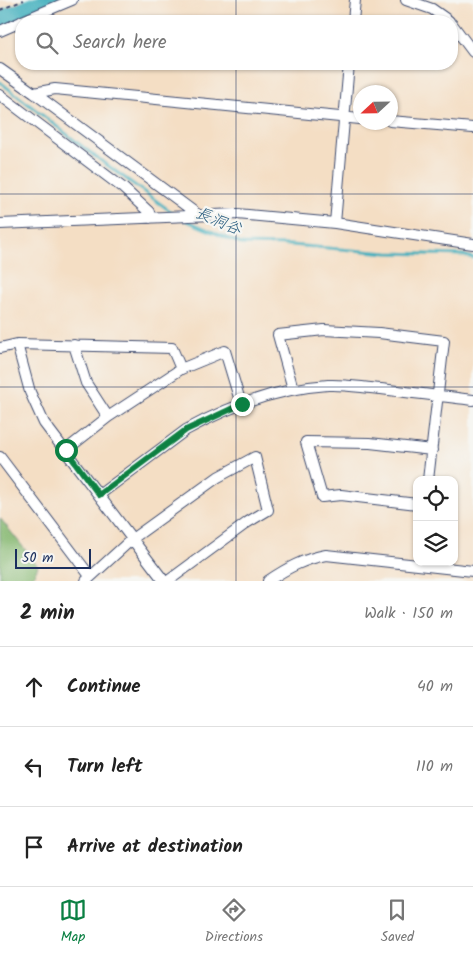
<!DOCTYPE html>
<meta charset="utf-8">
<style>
:root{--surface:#fff;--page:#f6f6f6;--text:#222;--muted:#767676;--line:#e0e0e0;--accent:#0b8043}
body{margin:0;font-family:Kalam,"Klee One",sans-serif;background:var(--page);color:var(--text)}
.controls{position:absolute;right:15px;bottom:15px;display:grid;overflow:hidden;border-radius:10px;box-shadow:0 1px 4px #0004}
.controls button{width:45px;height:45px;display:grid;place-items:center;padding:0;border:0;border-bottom:1px solid var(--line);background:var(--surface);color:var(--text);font:25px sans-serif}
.compass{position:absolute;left:353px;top:85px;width:45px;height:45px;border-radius:50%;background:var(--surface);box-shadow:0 1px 4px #0004;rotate:248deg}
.scale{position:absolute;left:15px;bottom:12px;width:76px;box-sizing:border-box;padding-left:5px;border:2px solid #1b2f5e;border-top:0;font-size:14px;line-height:18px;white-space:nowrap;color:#1b2f5e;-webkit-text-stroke:4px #f6f6f2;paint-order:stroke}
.stop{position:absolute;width:15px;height:15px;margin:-11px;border:4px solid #0b8043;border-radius:50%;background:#fff}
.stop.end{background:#0b8043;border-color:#fff;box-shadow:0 1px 5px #0008}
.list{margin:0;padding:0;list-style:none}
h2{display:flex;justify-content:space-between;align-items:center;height:65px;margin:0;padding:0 20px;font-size:21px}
h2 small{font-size:16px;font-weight:400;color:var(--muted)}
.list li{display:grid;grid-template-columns:32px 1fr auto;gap:15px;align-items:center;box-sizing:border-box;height:80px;padding:0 20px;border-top:1px solid var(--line)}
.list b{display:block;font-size:19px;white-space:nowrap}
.list em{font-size:16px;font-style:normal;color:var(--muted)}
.icon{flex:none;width:28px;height:28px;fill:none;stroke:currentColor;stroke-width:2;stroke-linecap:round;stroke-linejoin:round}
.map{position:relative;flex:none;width:473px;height:581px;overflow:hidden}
.search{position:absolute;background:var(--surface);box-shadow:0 1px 4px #0004;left:15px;right:15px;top:15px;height:55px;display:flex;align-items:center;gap:12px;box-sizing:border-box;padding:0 18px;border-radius:20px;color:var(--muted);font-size:19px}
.sheet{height:305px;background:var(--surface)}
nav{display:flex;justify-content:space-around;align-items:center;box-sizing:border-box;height:70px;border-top:1px solid var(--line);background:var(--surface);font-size:14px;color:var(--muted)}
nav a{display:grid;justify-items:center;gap:2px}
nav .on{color:var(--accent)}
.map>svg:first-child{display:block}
</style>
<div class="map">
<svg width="473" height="581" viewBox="0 0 473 581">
<rect width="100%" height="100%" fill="#f6f6f2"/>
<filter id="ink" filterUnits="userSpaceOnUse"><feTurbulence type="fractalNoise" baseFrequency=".02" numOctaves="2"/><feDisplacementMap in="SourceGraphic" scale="10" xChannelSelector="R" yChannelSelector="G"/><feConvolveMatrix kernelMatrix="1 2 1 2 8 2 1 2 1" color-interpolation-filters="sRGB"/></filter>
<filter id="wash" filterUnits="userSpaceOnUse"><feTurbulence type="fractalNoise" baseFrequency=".0096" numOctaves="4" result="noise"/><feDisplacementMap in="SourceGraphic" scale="20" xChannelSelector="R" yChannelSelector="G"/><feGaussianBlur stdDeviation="1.12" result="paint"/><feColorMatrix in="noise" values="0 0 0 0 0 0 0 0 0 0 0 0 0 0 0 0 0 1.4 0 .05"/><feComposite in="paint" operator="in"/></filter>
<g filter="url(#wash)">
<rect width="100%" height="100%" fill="#f4dec4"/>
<path fill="#89ba74" stroke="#527469" d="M 0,518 L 38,566 L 31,581 L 0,581 Z"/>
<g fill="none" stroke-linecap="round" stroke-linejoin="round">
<path stroke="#41afbd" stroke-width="3" d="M 0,82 L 92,154 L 173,213
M 185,220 L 241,244 L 291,245 L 388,253 L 463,255 L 473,258"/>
<path stroke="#41afbd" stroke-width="19" d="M 0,20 L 50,0"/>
</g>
</g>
<g filter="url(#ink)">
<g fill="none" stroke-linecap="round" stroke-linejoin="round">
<defs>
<path id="minor" d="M 406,0 L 432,9 L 449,21
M 22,21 L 72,0
M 353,21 L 355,0
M 452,24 L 473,52
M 0,31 L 21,22
M 0,69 L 34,93 L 55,89 L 360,119
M 34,93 L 197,214
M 0,95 L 123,188 L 149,212 L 150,218
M 390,121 L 473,128
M 335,223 L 349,64
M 0,224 L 237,214 L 335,223 L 473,244
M 17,344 L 30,392 L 44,423 L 164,581
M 74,345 L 86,383 L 108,417
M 0,348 L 17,344 L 172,348 L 181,369
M 293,389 L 278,335 L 324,330 L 379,333 L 444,341 L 428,480
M 66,450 L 108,417 L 181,369 L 225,351 L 241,404
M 0,457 L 90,576
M 99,495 L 186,430 C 230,406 278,388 328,385 C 345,384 364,388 381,389 C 412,393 443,396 473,400
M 417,504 L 341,495 L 322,497 L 306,442 L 370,443 L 432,450
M 86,581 L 132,539 L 218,477 L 255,457 L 268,510 L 248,522 L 168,581
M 268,581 C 287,568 304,559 326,555 L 473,571"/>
</defs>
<use href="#minor" stroke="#3c496d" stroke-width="12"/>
<path stroke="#3c496d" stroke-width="2" stroke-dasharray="4 4" stroke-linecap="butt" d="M 0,10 L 24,0"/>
<use href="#minor" stroke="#fff" stroke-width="10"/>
</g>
</g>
<g fill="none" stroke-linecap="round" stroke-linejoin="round" filter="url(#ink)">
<path stroke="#0b8043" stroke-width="6" d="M 66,450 L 99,495 L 186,430 L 242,404"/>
</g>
<path fill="none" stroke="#1b2f5e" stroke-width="1" stroke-opacity="0.55" d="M 236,0 L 236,21M 236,64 L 236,581M 0,194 L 473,194M 0,387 L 473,387"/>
<g text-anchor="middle" stroke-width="4.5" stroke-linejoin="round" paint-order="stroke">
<g font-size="16" font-style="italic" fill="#285c7f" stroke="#f6f6f2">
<text transform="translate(219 220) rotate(23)" y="6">長洞谷</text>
</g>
</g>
</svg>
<div class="controls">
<button><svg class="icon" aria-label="locate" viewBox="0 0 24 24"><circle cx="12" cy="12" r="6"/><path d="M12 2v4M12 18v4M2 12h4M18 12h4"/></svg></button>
<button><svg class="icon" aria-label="layers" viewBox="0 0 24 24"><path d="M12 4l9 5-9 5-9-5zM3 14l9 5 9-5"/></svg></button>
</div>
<svg class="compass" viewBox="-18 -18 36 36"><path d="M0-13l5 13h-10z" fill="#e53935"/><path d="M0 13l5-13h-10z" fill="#767676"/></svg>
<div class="scale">50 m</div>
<div class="stop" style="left:66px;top:450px"></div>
<div class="stop end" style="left:242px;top:404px"></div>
<div class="search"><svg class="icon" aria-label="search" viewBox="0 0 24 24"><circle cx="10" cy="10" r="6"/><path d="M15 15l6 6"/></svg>Search here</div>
</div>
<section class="sheet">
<h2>2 min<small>Walk · 150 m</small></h2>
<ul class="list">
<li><svg class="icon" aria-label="ahead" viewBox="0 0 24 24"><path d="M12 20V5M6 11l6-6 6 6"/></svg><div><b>Continue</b></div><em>40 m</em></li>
<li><svg class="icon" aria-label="left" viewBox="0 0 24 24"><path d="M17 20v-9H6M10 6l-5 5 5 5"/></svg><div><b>Turn left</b></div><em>110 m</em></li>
<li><svg class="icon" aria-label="arrive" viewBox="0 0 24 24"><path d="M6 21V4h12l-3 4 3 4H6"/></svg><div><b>Arrive at destination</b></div></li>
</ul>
</section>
<nav>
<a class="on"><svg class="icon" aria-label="map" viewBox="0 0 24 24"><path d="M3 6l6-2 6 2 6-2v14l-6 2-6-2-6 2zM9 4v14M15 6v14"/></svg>Map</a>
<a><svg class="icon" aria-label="directions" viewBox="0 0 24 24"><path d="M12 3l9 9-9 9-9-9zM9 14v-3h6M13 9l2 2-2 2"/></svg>Directions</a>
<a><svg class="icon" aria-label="saved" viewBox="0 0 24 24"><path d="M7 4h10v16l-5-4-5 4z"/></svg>Saved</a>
</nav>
